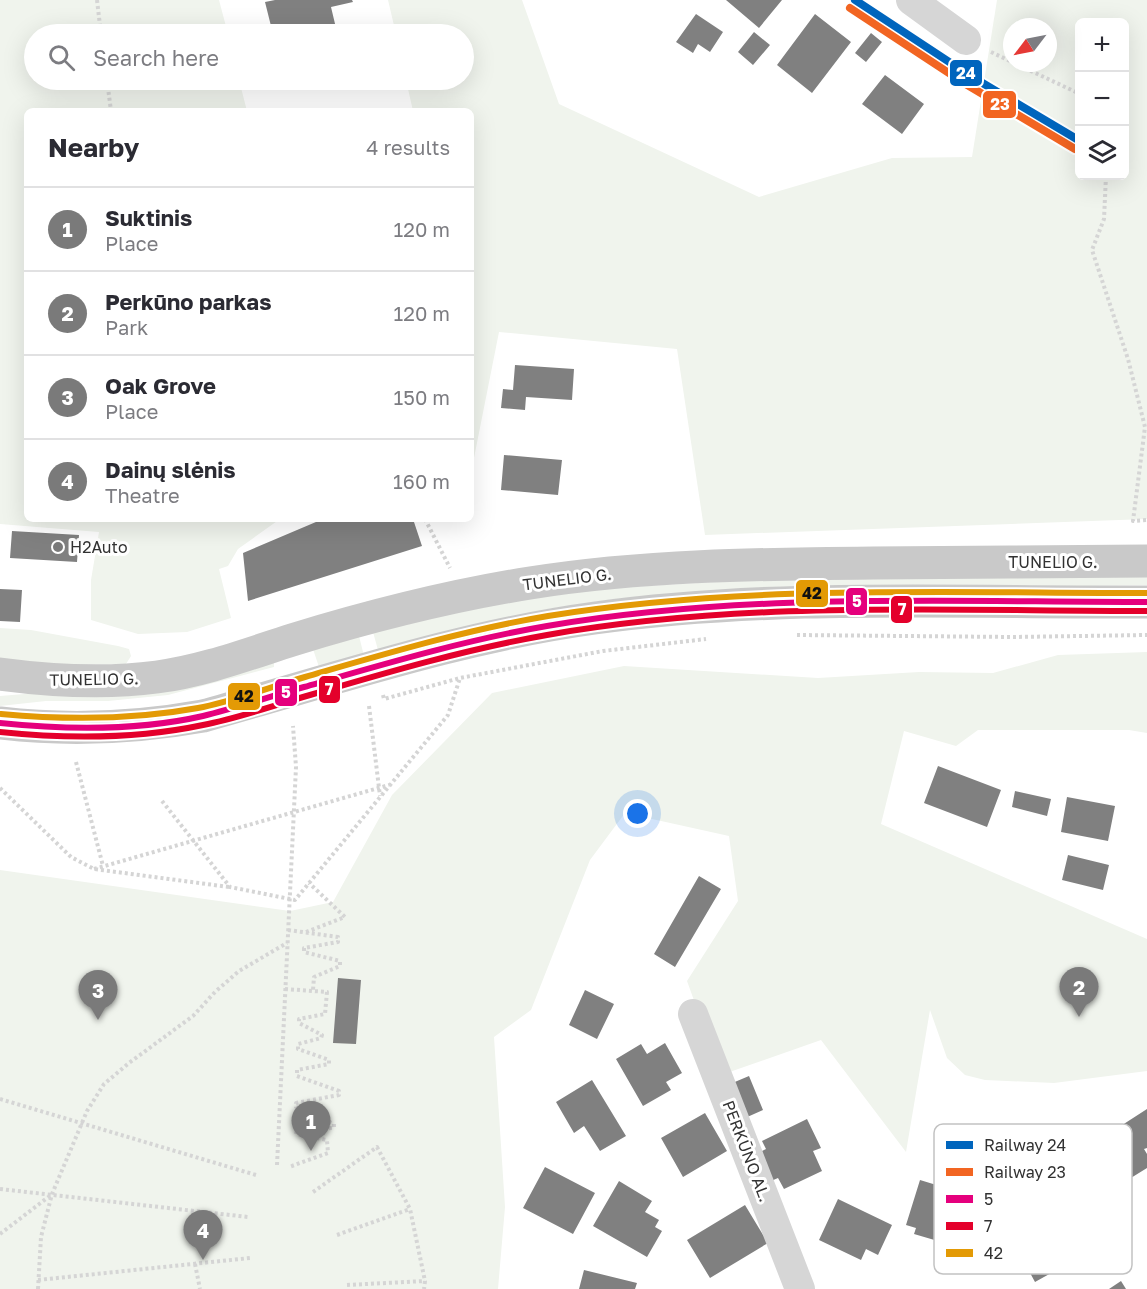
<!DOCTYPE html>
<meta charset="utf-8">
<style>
:root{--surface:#fff;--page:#f7f7f7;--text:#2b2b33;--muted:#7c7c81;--line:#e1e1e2;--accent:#7a7a7a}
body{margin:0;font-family:"Golos Text",sans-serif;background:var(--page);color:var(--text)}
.controls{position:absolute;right:18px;top:18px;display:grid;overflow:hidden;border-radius:9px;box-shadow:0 6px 24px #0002}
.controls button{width:54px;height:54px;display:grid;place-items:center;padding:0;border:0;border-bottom:2px solid var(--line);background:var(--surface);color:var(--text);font:30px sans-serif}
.compass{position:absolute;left:1003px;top:18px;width:54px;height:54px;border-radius:50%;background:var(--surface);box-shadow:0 6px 24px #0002;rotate:238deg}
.you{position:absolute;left:638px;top:814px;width:21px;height:21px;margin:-15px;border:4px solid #fff;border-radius:50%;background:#1a73e8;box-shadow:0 0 0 9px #1a73e833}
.badge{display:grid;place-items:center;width:39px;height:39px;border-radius:50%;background:var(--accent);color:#fff;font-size:20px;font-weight:700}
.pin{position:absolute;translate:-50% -50px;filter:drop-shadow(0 2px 3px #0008)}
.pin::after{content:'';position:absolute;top:32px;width:21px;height:18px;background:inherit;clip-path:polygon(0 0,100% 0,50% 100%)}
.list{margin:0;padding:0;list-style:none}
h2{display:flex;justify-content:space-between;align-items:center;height:78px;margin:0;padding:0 24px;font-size:26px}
h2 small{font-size:20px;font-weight:400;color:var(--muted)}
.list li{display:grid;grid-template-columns:39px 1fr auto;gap:18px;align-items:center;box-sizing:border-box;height:84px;padding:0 24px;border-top:2px solid var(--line)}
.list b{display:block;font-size:22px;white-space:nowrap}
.list p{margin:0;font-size:20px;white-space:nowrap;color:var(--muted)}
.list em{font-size:20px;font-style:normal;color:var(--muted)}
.icon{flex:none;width:33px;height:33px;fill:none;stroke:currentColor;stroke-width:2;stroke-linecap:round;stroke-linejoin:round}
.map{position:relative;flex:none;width:1147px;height:1289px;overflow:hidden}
.search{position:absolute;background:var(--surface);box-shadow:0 6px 24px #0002;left:24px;top:24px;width:450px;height:66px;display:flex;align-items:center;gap:15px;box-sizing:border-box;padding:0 21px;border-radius:33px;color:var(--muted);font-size:22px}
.panel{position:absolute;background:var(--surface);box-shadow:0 6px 24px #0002;left:24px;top:108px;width:450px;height:414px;border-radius:9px}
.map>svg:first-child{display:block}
</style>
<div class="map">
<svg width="1147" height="1289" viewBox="0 0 1147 1289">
<rect width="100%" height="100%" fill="#fff"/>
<path fill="#f0f4ed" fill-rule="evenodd" d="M 0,0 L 219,0 L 228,34 L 34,34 L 34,80 L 239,80 L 247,111 L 27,111 L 27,519 L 280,519 L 238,549 L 228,566 L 219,569 L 231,618 L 187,632 L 138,634 L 91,620 L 91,580 L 99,532 L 0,524 Z
M 388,0 L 522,0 L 559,104 L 759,197 L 892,158 L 972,157 L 997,0 L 1147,0 L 1147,519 L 705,535 L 677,349 L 499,332 L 471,473 L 471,111 L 413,111 L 406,80 L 464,80 L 464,34 L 396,34 ZM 1080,22 L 1124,22 L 1124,176 L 1080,176 ZM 1012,27 L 1048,27 L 1048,63 L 1012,63 Z
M 1147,576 L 1147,585 L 680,593 L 615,599 L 548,609 L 378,650 L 373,632 L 445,614 L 531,598 L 612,588 L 767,579 Z
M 0,628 L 31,630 L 118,646 L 129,649 L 131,656 L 126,664 L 52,665 L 0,659 Z
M 359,636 L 364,656 L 320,670 L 313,649 Z
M 1147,652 L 1147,733 L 1129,730 L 978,730 L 956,746 L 904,731 L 881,824 L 1147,939 L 1147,1071 L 1054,1083 L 985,1080 L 965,1075 L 947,1058 L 930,1010 L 906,1152 L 821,1040 L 721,1075 L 687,981 L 738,901 L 729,836 L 625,813 L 590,860 L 531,1010 L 494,1037 L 505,1207 L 498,1289 L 0,1289 L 0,870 L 290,911 L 333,902 L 392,795 L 492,693 L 624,666 L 818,678 L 919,672 L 993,673 L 1058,655 Z
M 274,661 L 274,667 L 168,695 L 108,701 L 46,701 L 0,706 L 0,696 L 49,692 Z"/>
<path fill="#808080" d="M 275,0 L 352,0 L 353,2 L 331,7 L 336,28 L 308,34 L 273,34 L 265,2 Z
M 726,0 L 782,0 L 759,28 Z
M 696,14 L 723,32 L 710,52 L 698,44 L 693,53 L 676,42 Z
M 815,14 L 851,42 L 812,93 L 777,65 Z
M 754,32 L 770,45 L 753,65 L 738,52 Z
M 871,33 L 882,42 L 866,62 L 855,53 Z
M 885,75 L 924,104 L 902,134 L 862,104 Z
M 515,365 L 574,369 L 572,400 L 526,397 L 525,410 L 501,408 L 503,389 L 513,390 Z
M 504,455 L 562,460 L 558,495 L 501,490 Z
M 323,519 L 413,519 L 422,546 L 248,601 L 243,553 Z
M 12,531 L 79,535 L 77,562 L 10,558 Z
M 0,589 L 22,590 L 20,622 L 0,621 Z
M 938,766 L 1001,790 L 987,827 L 924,803 Z
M 1015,791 L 1051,799 L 1047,816 L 1012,807 Z
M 1067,797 L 1115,806 L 1108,841 L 1061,832 Z
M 1068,855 L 1109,865 L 1103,890 L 1062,880 Z
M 699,876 L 721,889 L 675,967 L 654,954 Z
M 338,978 L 361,980 L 356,1044 L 333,1043 Z
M 585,990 L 614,1004 L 597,1039 L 569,1025 Z
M 665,1043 L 682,1073 L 666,1082 L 671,1090 L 643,1106 L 616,1059 L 641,1044 L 647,1054 Z
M 749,1076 L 763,1110 L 745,1118 L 730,1084 Z
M 592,1080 L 626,1136 L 600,1151 L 584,1126 L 574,1133 L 556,1102 Z
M 1147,1109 L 1147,1148 L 1144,1149 L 1147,1154 L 1147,1168 L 1126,1181 L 1107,1151 L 1124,1140 L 1116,1129 Z
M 705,1113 L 727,1151 L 683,1177 L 661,1138 Z
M 807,1119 L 821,1148 L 813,1151 L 822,1171 L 784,1189 L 778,1178 L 771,1181 L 758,1153 L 766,1149 L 762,1141 Z
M 545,1167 L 595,1193 L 573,1234 L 523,1208 Z
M 920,1180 L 943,1187 L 943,1196 L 961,1202 L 948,1244 L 914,1234 L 916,1228 L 906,1225 Z
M 619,1181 L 652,1201 L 645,1212 L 659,1220 L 655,1227 L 662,1231 L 647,1257 L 593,1226 Z
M 838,1199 L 892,1225 L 878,1255 L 866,1249 L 861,1260 L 819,1240 Z
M 745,1205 L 768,1243 L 710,1278 L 687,1240 Z
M 1066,1214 L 1087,1253 L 1035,1282 L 1023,1260 L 999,1272 L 981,1240 L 1014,1222 L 1023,1238 Z
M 584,1270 L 637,1283 L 635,1289 L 579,1289 Z
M 1121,1281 L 1126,1289 L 1109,1289 Z"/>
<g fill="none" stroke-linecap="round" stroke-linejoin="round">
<path stroke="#d5d5d5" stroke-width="4" stroke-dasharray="3 3" stroke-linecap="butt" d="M 97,0 L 101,34
M 991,52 L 1012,62
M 1014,63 L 1080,94
M 107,80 L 111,111
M 1106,176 L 1104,219 L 1092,250 L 1128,359 L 1145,427 L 1133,521 L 1147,520
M 425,519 L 450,568
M 797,635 L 1013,637 L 1147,635
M 383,695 L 384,699 L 460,678 L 603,651 L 706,639
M 369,706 L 380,796
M 76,762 L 103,866
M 0,788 L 71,857 L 94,869 L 229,887
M 162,801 L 230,887 L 295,900 L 448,715 L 460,678
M 94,869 L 389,785
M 288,930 L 338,937 L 338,942 L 304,948 L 304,952 L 340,961 L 340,966 L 314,977 L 313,990
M 306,932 L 345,917 L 309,883
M 285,989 L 327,992 L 325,1014 L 299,1019 L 299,1023 L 322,1035 L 321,1038 L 298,1044 L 298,1049 L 329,1060 L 329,1064 L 297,1070 L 297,1076 L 339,1091 L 339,1095 L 296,1103 L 296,1107 L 334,1124 L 334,1128 L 297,1130 L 296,1134 L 327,1140 L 328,1153 L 289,1167
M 0,1099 L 256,1175
M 277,1165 L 296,767 L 293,726
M 0,1189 L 248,1217
M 313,1192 L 377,1147 L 410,1209 L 425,1281 L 424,1289
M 0,1234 L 51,1195
M 337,1235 L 410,1209
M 195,1264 L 200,1289
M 38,1280 L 250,1258
M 347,1285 L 425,1281
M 38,1289 L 41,1237 L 52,1194 L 87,1111 L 104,1084 L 129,1063 L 193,1016 L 215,992 L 239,971 L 287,943"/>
<path stroke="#d6d6d6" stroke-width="30" d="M 911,0 L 966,40
M 693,1014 L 800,1289"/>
<path stroke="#c9c9c9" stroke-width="33" d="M 0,674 C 53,681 104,684 157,677 C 203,671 248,654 292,640 C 370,616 449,596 530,583 C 643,565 758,564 873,563 C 964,562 1056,562 1147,561
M 0,723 C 68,731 136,728 203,716 C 332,680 462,636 595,618 C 777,593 963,603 1147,602"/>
<defs>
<path id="bus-1" d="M 0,723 C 67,730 137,731 203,716 C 237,708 271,696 304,687 C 384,664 465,640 547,626 C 745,592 947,602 1147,602"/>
<path id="bus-2" d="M 0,732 C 67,739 137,739 203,725 C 239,718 275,705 310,695 C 388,672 467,649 547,635 C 745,600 948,611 1147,611"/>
<path id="bus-3" d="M 1,714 C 67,720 133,720 198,708 C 234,701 270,687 305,677 C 385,654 465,630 548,616 C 746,584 947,593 1147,593"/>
</defs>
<use href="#bus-1" stroke="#fff" stroke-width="10"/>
<use href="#bus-2" stroke="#fff" stroke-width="10"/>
<use href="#bus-3" stroke="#fff" stroke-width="10"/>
<use href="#bus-1" stroke="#e5007d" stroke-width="6"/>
<use href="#bus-2" stroke="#e4002b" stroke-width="6"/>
<use href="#bus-3" stroke="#e39a05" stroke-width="6"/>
<defs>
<path id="rail-1" d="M 855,0 L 969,75 L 1080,141"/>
<path id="rail-2" d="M 850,8 L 964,83 L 1075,149"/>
</defs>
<use href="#rail-1" stroke="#fff" stroke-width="12"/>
<use href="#rail-2" stroke="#fff" stroke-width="12"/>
<use href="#rail-1" stroke="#0065bd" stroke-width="8"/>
<use href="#rail-2" stroke="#f26522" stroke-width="8"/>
</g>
<circle fill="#7a7a7a" stroke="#fff" stroke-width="2" cx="58" cy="547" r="6"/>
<g text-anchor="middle" stroke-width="6" stroke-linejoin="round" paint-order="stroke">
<g font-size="16" fill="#323232" stroke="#fff" text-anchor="start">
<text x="70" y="553">H2Auto</text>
</g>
<g font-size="16" fill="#323232" stroke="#fff">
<text x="1053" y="568">TUNELIO G.</text>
<text transform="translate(567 579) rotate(-7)" y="6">TUNELIO G.</text>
<text transform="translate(94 679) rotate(-1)" y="6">TUNELIO G.</text>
<text transform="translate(747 1151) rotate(69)" y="6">PERKŪNO AL.</text>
</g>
</g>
<rect x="934" y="1124" width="198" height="150" rx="9" fill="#fff" stroke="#c2c2c2" stroke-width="1.5"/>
<rect x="946" y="1141" width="27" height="8" fill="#0065bd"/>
<rect x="946" y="1168" width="27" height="8" fill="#f26522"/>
<rect x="946" y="1195" width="27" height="8" fill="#e5007d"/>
<rect x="946" y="1222" width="27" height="8" fill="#e4002b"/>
<rect x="946" y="1249" width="27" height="8" fill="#e39a05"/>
<g font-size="16" fill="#323232">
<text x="984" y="1151">Railway 24</text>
<text x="984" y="1178">Railway 23</text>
<text x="984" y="1205">5</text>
<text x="984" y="1232">7</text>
<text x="984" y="1259">42</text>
</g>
<g stroke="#fff" stroke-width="2">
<rect x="949" y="59" width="34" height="28" rx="6" fill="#0065bd"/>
<rect x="982" y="90" width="35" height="29" rx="6" fill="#f26522"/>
<rect x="795" y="579" width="34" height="29" rx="6" fill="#e39a05"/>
<rect x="845" y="587" width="23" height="29" rx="6" fill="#e5007d"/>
<rect x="890" y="595" width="23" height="29" rx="6" fill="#e4002b"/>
<rect x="318" y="675" width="23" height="29" rx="6" fill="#e4002b"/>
<rect x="274" y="678" width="24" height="29" rx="6" fill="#e5007d"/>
<rect x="227" y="682" width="34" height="29" rx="6" fill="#e39a05"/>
</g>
<g font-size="16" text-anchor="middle" font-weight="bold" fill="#fff">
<text x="966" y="79">24</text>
<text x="1000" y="110">23</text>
<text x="857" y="607">5</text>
<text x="902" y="615">7</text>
<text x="329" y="695">7</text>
<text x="286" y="698">5</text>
</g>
<g font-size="16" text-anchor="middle" font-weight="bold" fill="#111">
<text x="812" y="599">42</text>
<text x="244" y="702">42</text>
</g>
</svg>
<div class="controls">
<button>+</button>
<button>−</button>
<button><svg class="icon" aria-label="layers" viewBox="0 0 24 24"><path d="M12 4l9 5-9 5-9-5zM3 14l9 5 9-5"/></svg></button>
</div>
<svg class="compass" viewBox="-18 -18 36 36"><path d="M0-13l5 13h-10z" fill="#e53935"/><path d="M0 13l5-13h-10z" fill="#7c7c81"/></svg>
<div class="you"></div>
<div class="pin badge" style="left:311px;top:1151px">1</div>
<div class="pin badge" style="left:1079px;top:1017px">2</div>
<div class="pin badge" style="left:98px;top:1020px">3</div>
<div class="pin badge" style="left:203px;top:1260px">4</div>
<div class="search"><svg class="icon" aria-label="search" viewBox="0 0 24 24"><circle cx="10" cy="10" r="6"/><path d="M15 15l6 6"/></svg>Search here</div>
<section class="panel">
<h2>Nearby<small>4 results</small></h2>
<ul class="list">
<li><span class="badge">1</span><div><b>Suktinis</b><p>Place</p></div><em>120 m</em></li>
<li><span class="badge">2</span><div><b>Perkūno parkas</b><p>Park</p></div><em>120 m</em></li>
<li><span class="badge">3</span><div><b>Oak Grove</b><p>Place</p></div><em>150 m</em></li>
<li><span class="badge">4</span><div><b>Dainų slėnis</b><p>Theatre</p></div><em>160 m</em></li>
</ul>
</section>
</div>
